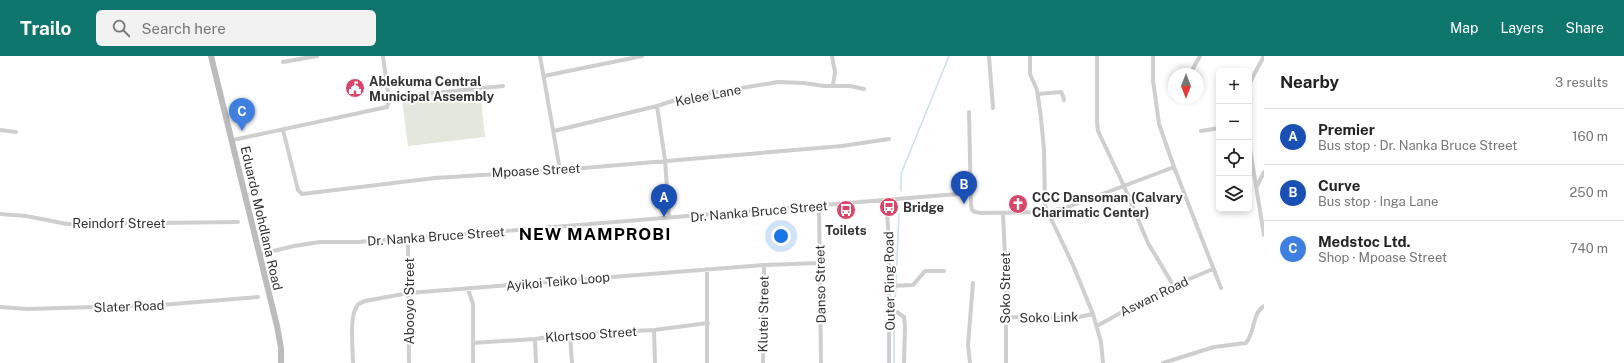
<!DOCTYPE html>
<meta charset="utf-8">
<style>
:root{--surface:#fff;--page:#f2f2f2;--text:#222;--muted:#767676;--line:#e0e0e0;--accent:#0f766e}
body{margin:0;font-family:"Public Sans",sans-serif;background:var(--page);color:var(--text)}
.controls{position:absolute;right:12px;top:12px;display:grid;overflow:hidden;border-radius:6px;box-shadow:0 2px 6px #0003}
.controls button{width:36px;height:36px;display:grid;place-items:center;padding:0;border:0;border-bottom:1px solid var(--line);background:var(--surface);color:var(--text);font:20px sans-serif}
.compass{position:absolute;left:1168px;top:12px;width:36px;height:36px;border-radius:50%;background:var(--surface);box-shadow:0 2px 6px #0003;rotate:180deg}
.you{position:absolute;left:781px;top:180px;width:14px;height:14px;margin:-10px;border:3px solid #fff;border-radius:50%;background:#1a73e8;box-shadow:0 0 0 6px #1a73e833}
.badge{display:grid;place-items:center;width:26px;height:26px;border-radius:50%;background:var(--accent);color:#fff;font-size:13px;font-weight:700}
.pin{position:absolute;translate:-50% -33px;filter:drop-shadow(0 1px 2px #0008)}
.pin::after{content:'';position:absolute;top:21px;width:14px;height:12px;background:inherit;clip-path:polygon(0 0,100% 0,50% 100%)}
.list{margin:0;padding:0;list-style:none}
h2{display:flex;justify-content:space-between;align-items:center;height:52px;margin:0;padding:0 16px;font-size:17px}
h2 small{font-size:13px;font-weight:400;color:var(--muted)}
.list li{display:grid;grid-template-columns:26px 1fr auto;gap:12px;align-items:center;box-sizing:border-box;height:56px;padding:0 16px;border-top:1px solid var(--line)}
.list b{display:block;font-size:15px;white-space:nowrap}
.list p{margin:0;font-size:13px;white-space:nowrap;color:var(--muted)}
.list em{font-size:13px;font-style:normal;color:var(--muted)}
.icon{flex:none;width:22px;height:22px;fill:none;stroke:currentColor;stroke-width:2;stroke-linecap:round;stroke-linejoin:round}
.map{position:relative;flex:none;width:1264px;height:307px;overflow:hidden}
header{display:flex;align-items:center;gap:24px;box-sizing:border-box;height:56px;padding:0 20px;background:var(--accent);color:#fff}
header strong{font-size:19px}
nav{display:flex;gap:22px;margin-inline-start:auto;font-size:14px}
.search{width:280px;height:36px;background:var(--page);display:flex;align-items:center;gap:10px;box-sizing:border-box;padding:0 14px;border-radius:6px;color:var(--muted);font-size:15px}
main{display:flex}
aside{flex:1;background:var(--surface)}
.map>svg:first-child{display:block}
</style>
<header>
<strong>Trailo</strong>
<div class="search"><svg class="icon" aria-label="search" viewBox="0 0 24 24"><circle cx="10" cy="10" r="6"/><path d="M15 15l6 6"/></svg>Search here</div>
<nav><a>Map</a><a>Layers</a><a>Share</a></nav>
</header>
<main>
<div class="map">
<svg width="1264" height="307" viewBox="0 0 1264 307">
<rect width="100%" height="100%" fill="#fff"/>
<path fill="#e4e8dc" d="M 480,34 L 485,81 L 408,90 L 402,43 Z"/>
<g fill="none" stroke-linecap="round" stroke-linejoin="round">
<path stroke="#cae1e7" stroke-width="1.5" d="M 901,135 L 901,118 L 949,0
M 895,249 L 899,158
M 894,272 L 894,307"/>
<path stroke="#cfcfcf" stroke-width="4" d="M 540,0 L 560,114
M 832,0 L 835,16 L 833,29
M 989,0 L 993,52
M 1030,0 L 1030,18 L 1037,34 L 1041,62 L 1044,94 L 1045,150 L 1073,209 L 1093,258 L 1101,286 L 1103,307
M 1097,0 L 1097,66 L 1098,75 L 1124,130 L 1148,187 L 1173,229
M 1153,0 L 1153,24 L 1159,68 L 1174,111 L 1221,232
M 283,6 L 317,0
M 1190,18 L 1200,0
M 544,20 L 642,0
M 1249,28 L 1264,0
M 1038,38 L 1061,36 L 1063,40 L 1064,44
M 389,45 L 405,40 L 503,30
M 657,50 L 665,104 L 669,162
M 969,56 L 971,149 L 972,154 L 975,156 L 981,157 L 1047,156 L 1068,151 L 1174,111
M 0,74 L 16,76
M 283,74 L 298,134 L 302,138 L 435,122 L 560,114 L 842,90 L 889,83
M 554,75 L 657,50 L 682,42 L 778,26 L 804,27 L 824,30 L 850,30 L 864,33
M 1201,75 L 1219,72
M 233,84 L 387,51 L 389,45 L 383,0
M 1249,87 L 1264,179
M 1257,130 L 1264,116
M 886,144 L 889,185 L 889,307
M 819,150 L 821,307
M 1003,157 L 1006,223 L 1006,307
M 0,158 L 26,160 L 67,168 L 238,166
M 408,182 L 409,307
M 261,198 L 294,190 L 320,186 L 357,186 L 480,177 L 970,137
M 888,230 L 913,229 L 925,215 L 944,215
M 468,233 L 473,248 L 473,307
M 0,251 L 27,253 L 160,249 L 258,241
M 888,258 L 897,256 L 904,261 L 905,271 L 904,307
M 1005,261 L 1074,262 L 1093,258
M 1097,270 C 1135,248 1173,229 1213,213
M 654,274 L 655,307
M 570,278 L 572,307
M 535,283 L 536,307
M 473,287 L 535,283 L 570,278 L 654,274 L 708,267
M 353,307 C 353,293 349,261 357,250 C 359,247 362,246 365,245 L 409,237 L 764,209 L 820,207
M 707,307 L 707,213
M 763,307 L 764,209
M 970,307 L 968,289 L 973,227
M 1163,307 L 1214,291 L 1246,287 C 1255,277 1252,257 1264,250"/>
<path stroke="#bcbcbc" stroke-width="6" d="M 211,0 L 277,270 L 281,292 L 281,307"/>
</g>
<defs>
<symbol id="civic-disc" viewBox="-11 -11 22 22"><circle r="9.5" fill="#d8466a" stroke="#fff"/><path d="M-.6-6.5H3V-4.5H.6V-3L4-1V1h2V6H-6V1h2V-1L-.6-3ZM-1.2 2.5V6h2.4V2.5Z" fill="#fff"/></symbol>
<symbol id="church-disc" viewBox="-11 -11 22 22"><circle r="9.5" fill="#d8466a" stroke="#fff"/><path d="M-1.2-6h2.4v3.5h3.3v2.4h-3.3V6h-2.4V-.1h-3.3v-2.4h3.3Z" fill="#fff"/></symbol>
<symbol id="bus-disc" viewBox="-11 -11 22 22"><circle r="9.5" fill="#d8466a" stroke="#fff"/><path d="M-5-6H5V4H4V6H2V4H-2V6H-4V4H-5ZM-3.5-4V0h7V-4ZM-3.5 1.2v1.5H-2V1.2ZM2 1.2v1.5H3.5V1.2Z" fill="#fff"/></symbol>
</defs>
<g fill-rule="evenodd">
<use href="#civic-disc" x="344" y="21" width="22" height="22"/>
<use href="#church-disc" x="1007" y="137" width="22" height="22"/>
<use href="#bus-disc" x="878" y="140" width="22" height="22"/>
<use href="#bus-disc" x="835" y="143" width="22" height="22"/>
</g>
<g text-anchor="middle" stroke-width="4" stroke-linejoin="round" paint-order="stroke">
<g font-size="13" font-weight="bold" fill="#323232" stroke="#fff" text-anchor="start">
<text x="369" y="30">Ablekuma Central<tspan x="369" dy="15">Municipal Assembly</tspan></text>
<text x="1032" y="146">CCC Dansoman (Calvary<tspan x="1032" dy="15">Charimatic Center)</tspan></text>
<text x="903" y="156">Bridge</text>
<text x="846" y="179" text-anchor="middle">Toilets</text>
</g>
<g font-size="13" fill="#323232" stroke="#fff">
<text transform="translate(708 39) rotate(-11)" y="5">Kelee Lane</text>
<text transform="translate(536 114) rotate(-3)" y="5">Mpoase Street</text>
<text transform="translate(759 155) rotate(-5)" y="5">Dr. Nanka Bruce Street</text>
<text transform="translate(262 162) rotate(77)" y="5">Eduardo Mohdlana Road</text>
<text x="119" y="172">Reindorf Street</text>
<text transform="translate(436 180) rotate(-4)" y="5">Dr. Nanka Bruce Street</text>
<text transform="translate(558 225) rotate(-5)" y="5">Ayikoi Teiko Loop</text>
<text transform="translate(889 225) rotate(-91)" y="5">Outer Ring Road</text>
<text transform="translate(820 228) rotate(-91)" y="5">Danso Street</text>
<text transform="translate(1005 232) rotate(-90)" y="5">Soko Street</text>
<text transform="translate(1154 240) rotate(-26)" y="5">Aswan Road</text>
<text transform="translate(409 245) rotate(-90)" y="5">Abooyo Street</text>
<text transform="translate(129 250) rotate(-2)" y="5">Slater Road</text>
<text transform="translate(763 258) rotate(-89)" y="5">Klutei Street</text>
<text transform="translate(1049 261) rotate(-1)" y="5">Soko Link</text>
<text transform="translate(591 278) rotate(-4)" y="5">Klortsoo Street</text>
</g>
<g font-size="17" font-weight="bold" letter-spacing="1" fill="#000" stroke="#fff">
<text x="595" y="184">NEW MAMPROBI</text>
</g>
</g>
</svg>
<div class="controls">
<button>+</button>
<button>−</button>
<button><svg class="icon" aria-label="locate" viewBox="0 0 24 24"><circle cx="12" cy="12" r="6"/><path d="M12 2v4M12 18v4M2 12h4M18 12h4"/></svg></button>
<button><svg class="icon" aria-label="layers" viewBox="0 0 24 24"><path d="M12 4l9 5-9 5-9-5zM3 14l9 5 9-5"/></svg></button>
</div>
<svg class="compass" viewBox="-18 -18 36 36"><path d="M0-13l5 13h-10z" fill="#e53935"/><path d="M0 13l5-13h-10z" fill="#767676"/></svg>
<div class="you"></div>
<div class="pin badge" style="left:664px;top:161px;background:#1a4fb4">A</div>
<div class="pin badge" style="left:964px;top:148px;background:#1a4fb4">B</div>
<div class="pin badge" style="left:242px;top:75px;background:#3f7fe0">C</div>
</div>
<aside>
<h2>Nearby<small>3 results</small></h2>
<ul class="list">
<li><span class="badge" style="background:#1a4fb4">A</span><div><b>Premier</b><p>Bus stop · Dr. Nanka Bruce Street</p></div><em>160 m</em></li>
<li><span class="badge" style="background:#1a4fb4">B</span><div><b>Curve</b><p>Bus stop · Inga Lane</p></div><em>250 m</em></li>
<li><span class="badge" style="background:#3f7fe0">C</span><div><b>Medstoc Ltd.</b><p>Shop · Mpoase Street</p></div><em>740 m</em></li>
</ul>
</aside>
</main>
